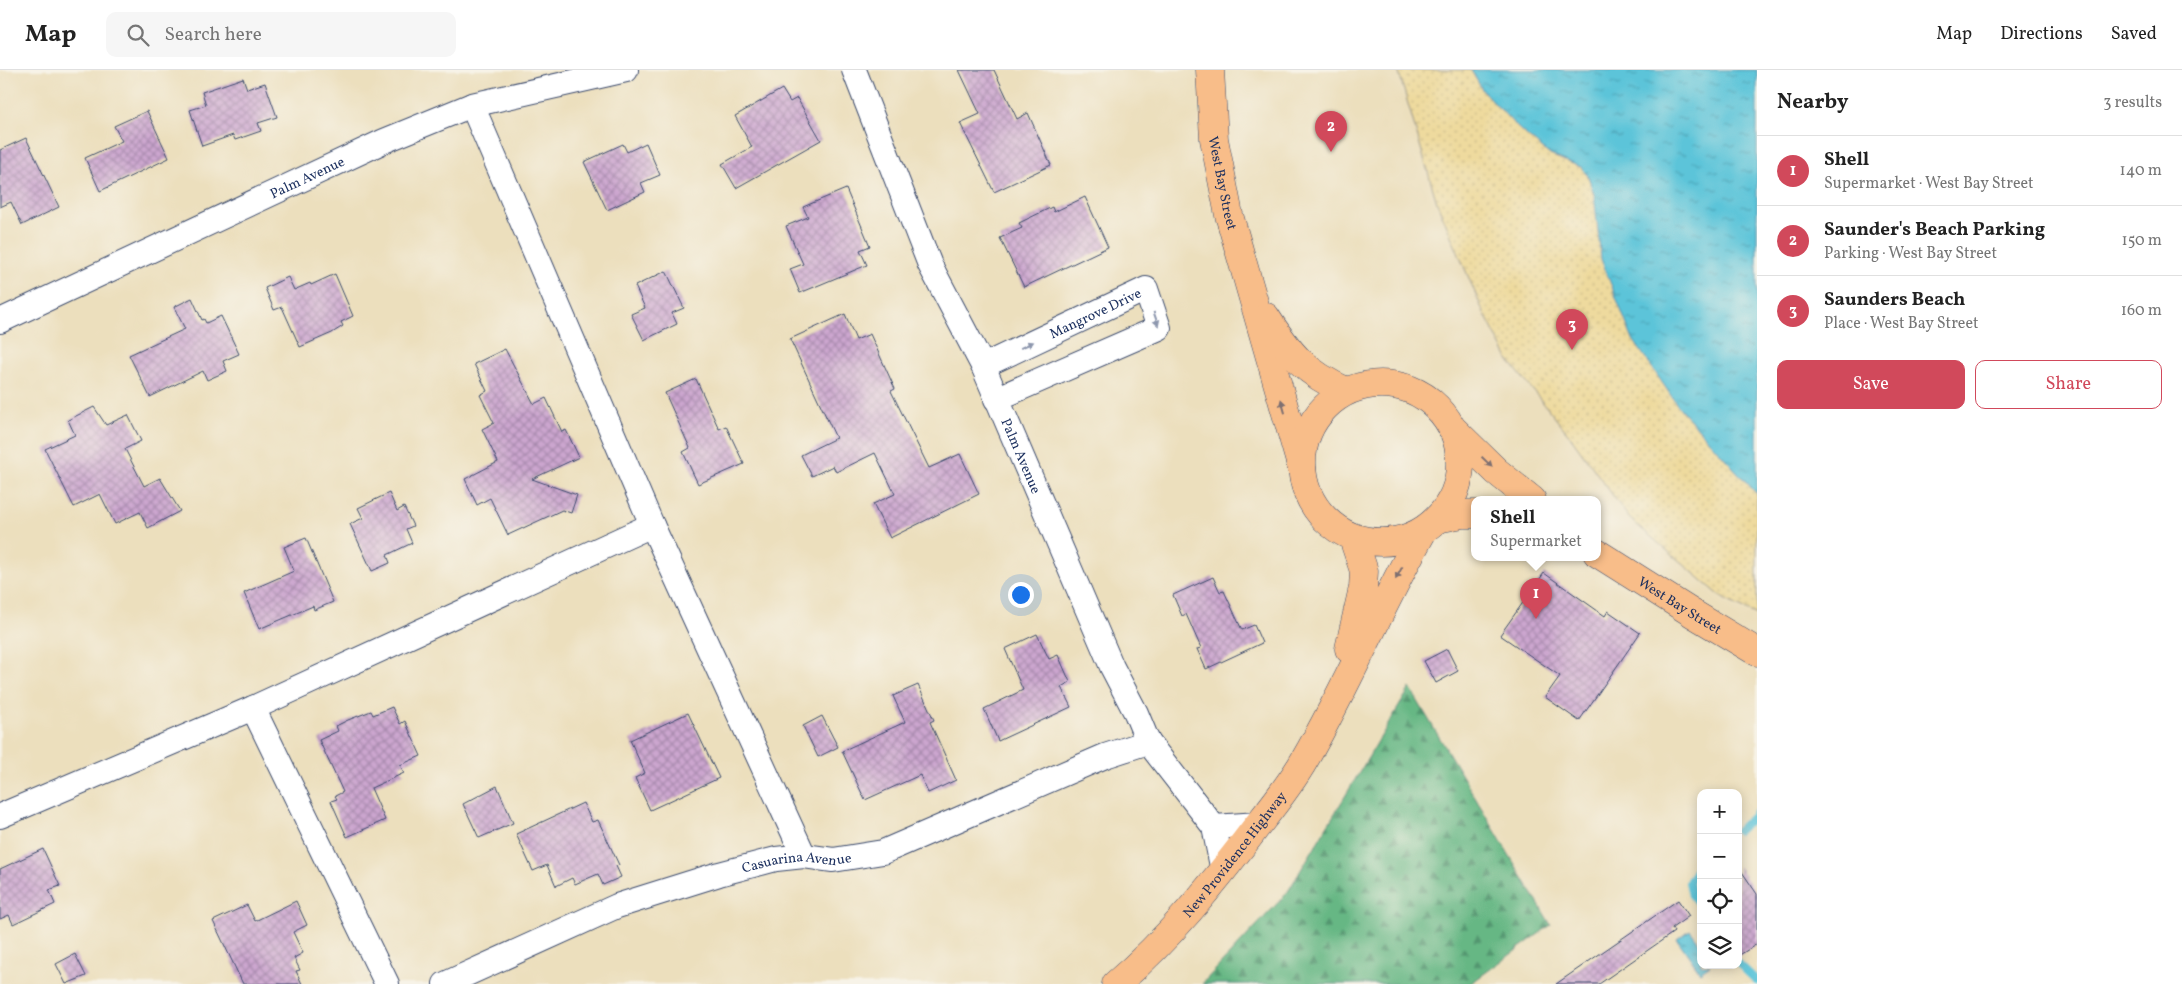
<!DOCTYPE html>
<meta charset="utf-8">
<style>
:root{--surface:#fff;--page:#f6f6f6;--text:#222;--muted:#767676;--line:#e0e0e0;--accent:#d1495b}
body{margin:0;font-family:Vollkorn,serif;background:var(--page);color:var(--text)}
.controls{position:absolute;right:15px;bottom:15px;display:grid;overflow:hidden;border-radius:10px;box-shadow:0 2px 12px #0003}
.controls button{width:45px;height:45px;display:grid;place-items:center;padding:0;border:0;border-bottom:1px solid var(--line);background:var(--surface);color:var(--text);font:25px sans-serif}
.you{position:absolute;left:1020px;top:524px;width:18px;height:18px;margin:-12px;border:4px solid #fff;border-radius:50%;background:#1a73e8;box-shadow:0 0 0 8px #1a73e833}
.badge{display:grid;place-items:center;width:32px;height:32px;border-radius:50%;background:var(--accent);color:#fff;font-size:16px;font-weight:700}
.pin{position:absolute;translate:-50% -41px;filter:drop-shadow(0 1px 2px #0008)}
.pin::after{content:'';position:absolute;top:26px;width:18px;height:15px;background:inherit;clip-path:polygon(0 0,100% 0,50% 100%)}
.popup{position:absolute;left:1471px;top:426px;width:130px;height:65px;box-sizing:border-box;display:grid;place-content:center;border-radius:10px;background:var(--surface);filter:drop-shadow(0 1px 4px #0005);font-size:16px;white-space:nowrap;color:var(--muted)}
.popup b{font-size:19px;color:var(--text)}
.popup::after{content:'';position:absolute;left:50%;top:100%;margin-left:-10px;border:10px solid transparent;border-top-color:var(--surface)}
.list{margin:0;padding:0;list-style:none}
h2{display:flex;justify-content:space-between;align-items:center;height:65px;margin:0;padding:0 20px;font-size:21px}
h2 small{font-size:16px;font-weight:400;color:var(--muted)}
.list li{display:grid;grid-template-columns:32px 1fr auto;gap:15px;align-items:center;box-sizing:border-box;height:70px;padding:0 20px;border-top:1px solid var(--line)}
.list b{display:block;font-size:19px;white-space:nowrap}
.list p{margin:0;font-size:16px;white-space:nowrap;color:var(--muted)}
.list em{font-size:16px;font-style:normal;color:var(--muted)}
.actions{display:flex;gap:10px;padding:15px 20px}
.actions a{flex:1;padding:11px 0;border:1px solid var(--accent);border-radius:10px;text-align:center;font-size:18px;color:var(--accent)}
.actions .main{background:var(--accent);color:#fff}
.icon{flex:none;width:28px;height:28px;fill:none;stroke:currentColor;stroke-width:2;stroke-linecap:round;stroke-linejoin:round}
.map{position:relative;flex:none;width:1757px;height:914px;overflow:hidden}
header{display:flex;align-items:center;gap:30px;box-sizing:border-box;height:70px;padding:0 25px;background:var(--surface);border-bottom:1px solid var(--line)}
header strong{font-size:24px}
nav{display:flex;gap:28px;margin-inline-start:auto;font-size:18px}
.search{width:350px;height:45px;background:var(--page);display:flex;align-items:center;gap:12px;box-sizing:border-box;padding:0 18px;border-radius:10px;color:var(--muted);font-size:19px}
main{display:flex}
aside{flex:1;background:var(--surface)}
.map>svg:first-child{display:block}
</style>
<header>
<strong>Map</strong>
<div class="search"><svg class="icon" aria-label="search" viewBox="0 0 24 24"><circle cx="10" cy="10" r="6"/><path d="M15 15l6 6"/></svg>Search here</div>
<nav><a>Map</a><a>Directions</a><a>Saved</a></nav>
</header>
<main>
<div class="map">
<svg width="1757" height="914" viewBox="0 0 1757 914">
<defs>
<pattern id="forest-firs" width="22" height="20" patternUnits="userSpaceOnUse" patternTransform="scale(1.25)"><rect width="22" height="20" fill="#66b784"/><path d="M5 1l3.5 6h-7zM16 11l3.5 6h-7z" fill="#53956f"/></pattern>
<pattern id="sand-dots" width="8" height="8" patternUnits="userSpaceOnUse" patternTransform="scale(1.25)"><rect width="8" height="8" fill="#eeda9e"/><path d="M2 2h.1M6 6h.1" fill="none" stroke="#ccbb8a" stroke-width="1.8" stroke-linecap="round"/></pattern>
<pattern id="water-ripples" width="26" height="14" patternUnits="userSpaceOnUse" patternTransform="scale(1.25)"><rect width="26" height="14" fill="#5cc4d9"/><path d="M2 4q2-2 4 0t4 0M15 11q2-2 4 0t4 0" fill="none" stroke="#4ba0b3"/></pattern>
<pattern id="building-cross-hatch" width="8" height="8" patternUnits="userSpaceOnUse" patternTransform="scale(1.25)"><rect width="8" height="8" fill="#cca6cf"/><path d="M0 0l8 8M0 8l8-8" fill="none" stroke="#a588ab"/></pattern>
</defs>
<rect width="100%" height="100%" fill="#f7f3e8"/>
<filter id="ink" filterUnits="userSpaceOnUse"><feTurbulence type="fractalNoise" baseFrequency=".02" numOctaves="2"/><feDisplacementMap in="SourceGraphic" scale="10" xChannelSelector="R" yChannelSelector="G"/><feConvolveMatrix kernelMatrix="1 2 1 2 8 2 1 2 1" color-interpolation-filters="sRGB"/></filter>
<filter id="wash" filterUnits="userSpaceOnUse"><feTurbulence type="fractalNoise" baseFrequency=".0096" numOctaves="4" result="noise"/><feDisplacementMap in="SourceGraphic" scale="20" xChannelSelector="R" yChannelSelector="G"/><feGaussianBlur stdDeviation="1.12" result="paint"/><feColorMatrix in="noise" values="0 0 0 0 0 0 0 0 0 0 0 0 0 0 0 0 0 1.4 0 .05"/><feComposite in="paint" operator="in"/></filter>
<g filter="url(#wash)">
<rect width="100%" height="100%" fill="#ecdfbd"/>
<path fill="url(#forest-firs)" stroke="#407371" d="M 1410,618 L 1551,855 L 1470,914 L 1202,914 L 1287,823 Z"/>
<path fill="url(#sand-dots)" stroke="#84847e" d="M 1398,0 L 1471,0 L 1483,21 L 1550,85 L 1581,97 L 1588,106 L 1678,336 L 1757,424 L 1757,545 L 1724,529 L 1629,448 L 1570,366 L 1509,291 L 1482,239 L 1437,133 Z"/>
<path fill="url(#water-ripples)" stroke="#3c7a9c" d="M 1471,0 L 1757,0 L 1757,424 L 1678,336 L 1632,268 L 1601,189 L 1594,124 L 1588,106 L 1581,97 L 1550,85 L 1519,59 L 1483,21 Z
M 1690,860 L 1701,875 L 1701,895 L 1710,895 L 1700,902 L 1677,869 Z"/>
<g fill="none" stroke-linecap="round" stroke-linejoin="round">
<path stroke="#5cc4d9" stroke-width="8" d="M 1738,761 L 1757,743
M 1701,792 L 1689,812 L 1692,825 L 1701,837
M 1738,893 L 1757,911"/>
</g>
<g id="blocks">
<path fill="url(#building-cross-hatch)" d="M 959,0 L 994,0 L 1017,49 L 1028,43 L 1051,95 L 994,122 L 960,53 L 980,44 Z
M 243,8 L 247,19 L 265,13 L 277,47 L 258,53 L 261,61 L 235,70 L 233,65 L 202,76 L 190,40 L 206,35 L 202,22 Z
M 782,19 L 790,32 L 797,28 L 821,70 L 736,118 L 722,94 L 752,77 L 735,46 Z
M 147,41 L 169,88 L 100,121 L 85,88 L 122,71 L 114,56 Z
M 26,68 L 59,137 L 22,155 L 11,132 L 0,137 L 0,80 Z
M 646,73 L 660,105 L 641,113 L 645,122 L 607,140 L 584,92 L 623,74 L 627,82 Z
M 846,119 L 870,176 L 860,180 L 867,195 L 800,223 L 790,199 L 803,194 L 786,156 L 808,147 L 803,137 Z
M 1085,127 L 1108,177 L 1024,217 L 1000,168 L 1022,158 L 1019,153 L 1052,137 L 1054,142 Z
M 666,201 L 684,238 L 672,243 L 677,254 L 644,270 L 631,244 L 645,238 L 635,216 Z
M 335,204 L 353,246 L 341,252 L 343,256 L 332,263 L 300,277 L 282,237 L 274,240 L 265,218 L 288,207 L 294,220 L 310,213 L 311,215 Z
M 192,228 L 202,250 L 204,249 L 206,253 L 221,246 L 239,284 L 223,291 L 227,301 L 207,310 L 203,301 L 150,327 L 129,285 L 185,259 L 174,237 Z
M 845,244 L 856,270 L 870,264 L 895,319 L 891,321 L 929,398 L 960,384 L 979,424 L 890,468 L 873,434 L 895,424 L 875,383 L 836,402 L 833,396 L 812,406 L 801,385 L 836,368 L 790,269 Z
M 505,279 L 534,334 L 546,328 L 562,362 L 566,360 L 579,387 L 532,409 L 577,425 L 571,443 L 562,440 L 508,465 L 490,428 L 477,435 L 465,409 L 498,392 L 482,359 L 494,353 L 480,325 L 487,321 L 474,294 Z
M 696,309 L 719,359 L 726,356 L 744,394 L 698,414 L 683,382 L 690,378 L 665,323 Z
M 94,337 L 106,355 L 128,345 L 141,371 L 125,379 L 144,416 L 160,408 L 180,441 L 148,458 L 140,442 L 115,454 L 100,424 L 74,437 L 45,379 L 75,365 L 68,350 Z
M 389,423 L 397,441 L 404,437 L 413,456 L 406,459 L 412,473 L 387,485 L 390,493 L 372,501 L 350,454 L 363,448 L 358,438 Z
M 306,468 L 333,532 L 314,540 L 313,536 L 259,559 L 244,523 L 294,501 L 284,477 Z
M 1544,503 L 1605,546 L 1608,541 L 1640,563 L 1579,651 L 1545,627 L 1560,606 L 1500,565 Z
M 1213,507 L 1220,522 L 1224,521 L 1242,560 L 1254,555 L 1262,573 L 1206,599 L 1197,579 L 1201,578 L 1186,544 L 1182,546 L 1173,525 Z
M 1037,564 L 1049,589 L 1058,585 L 1070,612 L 1061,617 L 1071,637 L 998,671 L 984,639 L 1023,620 L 1005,579 Z
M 1447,579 L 1458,601 L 1436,613 L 1424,591 Z
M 918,615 L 934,650 L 930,652 L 956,710 L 928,723 L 920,705 L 865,730 L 842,681 L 905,652 L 893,626 Z
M 392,637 L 400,654 L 405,651 L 421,686 L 400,695 L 404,703 L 371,718 L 385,750 L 347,767 L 331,731 L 337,729 L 335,726 L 343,722 L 319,670 L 338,661 L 336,656 L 348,650 L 371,641 L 373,645 Z
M 688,643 L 719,708 L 650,740 L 635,708 L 645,703 L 630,670 Z
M 822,646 L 838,677 L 818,687 L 803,656 Z
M 497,716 L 513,753 L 479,768 L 463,734 Z
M 583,733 L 592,752 L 598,750 L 619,795 L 616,796 L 621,807 L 603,815 L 598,804 L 575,814 L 572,808 L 556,816 L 547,795 L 533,801 L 516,764 Z
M 43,779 L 60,816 L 49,820 L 55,834 L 13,854 L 9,845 L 0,849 L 0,799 Z
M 1738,796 L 1757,824 L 1757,874 L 1738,886 Z
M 1678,830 L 1689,846 L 1672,858 L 1674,862 L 1599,914 L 1556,914 Z
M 296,831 L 307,855 L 293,862 L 303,883 L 294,888 L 300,900 L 296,901 L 302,914 L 243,914 L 213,851 L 247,835 L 255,851 Z
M 75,884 L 86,906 L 66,914 L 56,894 Z"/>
</g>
</g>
<g filter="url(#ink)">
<use href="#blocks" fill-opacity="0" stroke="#3a496c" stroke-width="1"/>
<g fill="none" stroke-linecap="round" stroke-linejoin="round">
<defs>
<g id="minor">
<path id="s1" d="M 854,0 L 930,195 L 983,296 L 1112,597 L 1136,643 L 1148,672 L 1214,757 L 1223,801"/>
<path d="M 472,35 L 652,455 L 804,786"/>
<path id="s2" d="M 0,251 L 384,71 L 472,35 L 626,0"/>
<path id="s3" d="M 983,296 L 1146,219 L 1159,258 L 996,329"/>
<path d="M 253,638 L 387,914"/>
<path d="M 0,746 L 253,638 L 652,455"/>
<path d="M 1214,757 L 1259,754"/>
<path id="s4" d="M 445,914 L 617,836 L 719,804 L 776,789 L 804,786 L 833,790 L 883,782 L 1105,686 L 1148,672"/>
</g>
<g id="primary">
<path id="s5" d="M 1210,0 L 1214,69 L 1229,145 L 1302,399"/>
<path d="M 1266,247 C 1290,284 1305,303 1346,321"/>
</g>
<g id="trunk">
<circle cx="1381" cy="393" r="79"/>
<path d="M 1452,358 L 1496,401 L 1532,430"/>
<path d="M 1437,449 L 1462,444 L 1475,444"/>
<path id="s6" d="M 1597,483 L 1692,543 L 1757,582"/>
<path d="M 1349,579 L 1363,518 L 1364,501 L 1353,468"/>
<path id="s7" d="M 1116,914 C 1168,870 1213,814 1254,760 C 1272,737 1291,714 1305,689 C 1348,615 1381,535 1423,461"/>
</g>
</defs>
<use href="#minor" stroke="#3a496c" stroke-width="26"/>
<use href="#primary" stroke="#3a496c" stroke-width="29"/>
<use href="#trunk" stroke="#3a496c" stroke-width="29"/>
<use href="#minor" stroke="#fff" stroke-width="24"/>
<use href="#primary" stroke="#f8bd89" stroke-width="28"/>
<use href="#trunk" stroke="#f8bd89" stroke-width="28"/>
</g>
<defs><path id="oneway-solid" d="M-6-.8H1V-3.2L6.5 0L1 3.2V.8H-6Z" transform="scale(1.25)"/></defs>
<g fill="#8d97ae">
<use href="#oneway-solid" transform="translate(1156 249) rotate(71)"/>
<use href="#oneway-solid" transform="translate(1027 275) rotate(-25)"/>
</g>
<g fill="#7e6f71">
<use href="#oneway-solid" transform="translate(1283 336) rotate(-106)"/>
<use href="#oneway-solid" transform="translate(1487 392) rotate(44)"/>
<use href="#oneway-solid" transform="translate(1399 503) rotate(118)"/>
</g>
</g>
<g text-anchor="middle" stroke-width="4" stroke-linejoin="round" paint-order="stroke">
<g font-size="14" fill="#1b2f5e" stroke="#f7f3e8">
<text dy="5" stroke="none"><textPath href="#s2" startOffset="339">Palm Avenue</textPath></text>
<text dy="5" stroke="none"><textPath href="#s5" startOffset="114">West Bay Street</textPath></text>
<text dy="5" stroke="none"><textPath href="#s3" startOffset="124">Mangrove Drive</textPath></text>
<text dy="5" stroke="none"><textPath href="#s1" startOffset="421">Palm Avenue</textPath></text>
<text dy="5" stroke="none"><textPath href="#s6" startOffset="98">West Bay Street</textPath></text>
<text dy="5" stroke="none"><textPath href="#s7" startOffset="176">New Providence Highway</textPath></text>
<text dy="5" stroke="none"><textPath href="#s4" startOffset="375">Casuarina Avenue</textPath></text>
</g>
</g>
</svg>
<div class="controls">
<button>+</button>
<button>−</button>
<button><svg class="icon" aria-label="locate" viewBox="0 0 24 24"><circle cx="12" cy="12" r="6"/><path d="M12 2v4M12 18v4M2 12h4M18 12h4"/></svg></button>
<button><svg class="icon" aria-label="layers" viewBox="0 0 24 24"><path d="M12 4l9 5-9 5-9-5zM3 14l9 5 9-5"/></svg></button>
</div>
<div class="you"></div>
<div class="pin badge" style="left:1536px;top:549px">1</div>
<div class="popup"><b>Shell</b>Supermarket</div>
<div class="pin badge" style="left:1331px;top:82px">2</div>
<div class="pin badge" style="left:1572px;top:280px">3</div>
</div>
<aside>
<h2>Nearby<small>3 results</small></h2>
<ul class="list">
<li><span class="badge">1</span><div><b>Shell</b><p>Supermarket · West Bay Street</p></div><em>140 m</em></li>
<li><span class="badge">2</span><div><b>Saunder's Beach Parking</b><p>Parking · West Bay Street</p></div><em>150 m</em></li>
<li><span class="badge">3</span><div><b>Saunders Beach</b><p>Place · West Bay Street</p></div><em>160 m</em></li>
</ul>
<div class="actions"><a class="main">Save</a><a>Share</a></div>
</aside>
</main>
